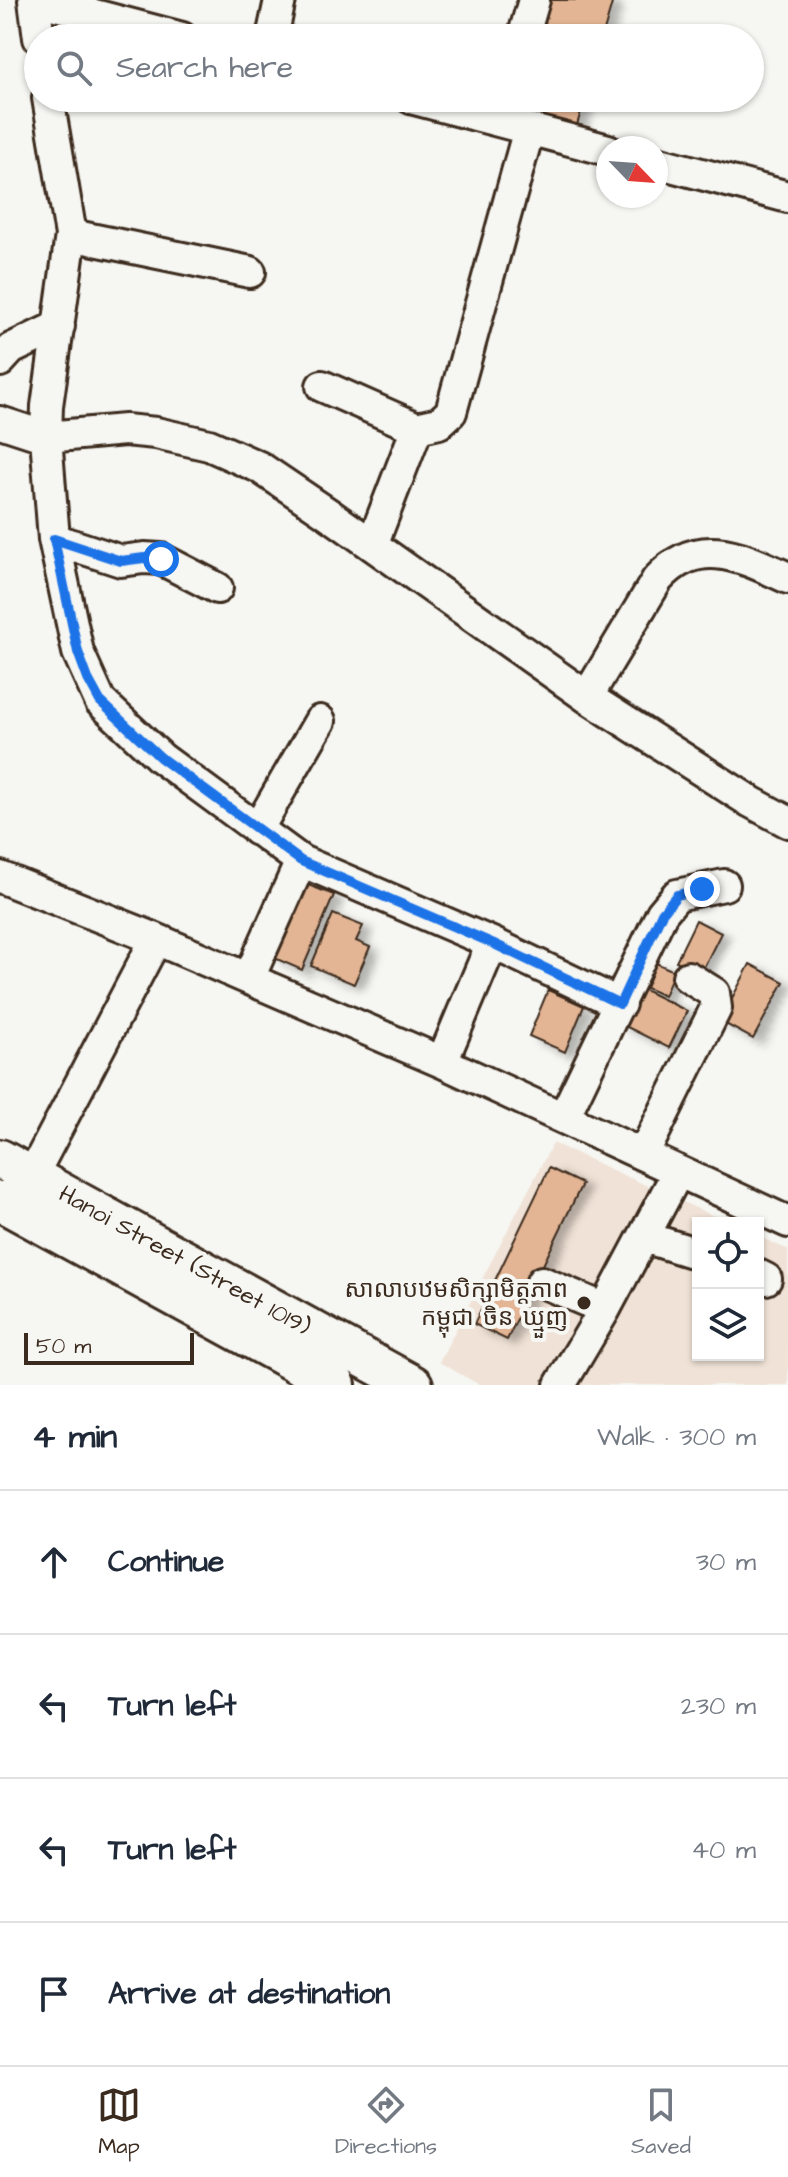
<!DOCTYPE html>
<meta charset="utf-8">
<style>
:root{--surface:#fff;--page:#f6f6f7;--text:#1f2937;--muted:#747a83;--line:#e0e1e3;--accent:#3b2a1e}
body{margin:0;font-family:"Architects Daughter","Noto Sans Khmer",sans-serif;background:var(--page);color:var(--text)}
.controls{position:absolute;right:24px;bottom:24px;display:grid;overflow:hidden;border-radius:0px;box-shadow:0 2px 6px #0004}
.controls button{width:72px;height:72px;display:grid;place-items:center;padding:0;border:0;border-bottom:2px solid var(--line);background:var(--surface);color:var(--text);font:40px sans-serif}
.compass{position:absolute;left:596px;top:136px;width:72px;height:72px;border-radius:50%;background:var(--surface);box-shadow:0 2px 6px #0004;rotate:115deg}
.scale{position:absolute;left:24px;bottom:20px;width:170px;box-sizing:border-box;padding-left:8px;border:4px solid #3b2a1e;border-top:0;font-size:22px;line-height:28px;white-space:nowrap;color:#3b2a1e;-webkit-text-stroke:6px #f6f6f2;paint-order:stroke}
.stop{position:absolute;width:24px;height:24px;margin:-18px;border:6px solid #1a73e8;border-radius:50%;background:#fff}
.stop.end{background:#1a73e8;border-color:#fff;box-shadow:0 2px 8px #0008}
.list{margin:0;padding:0;list-style:none}
h2{display:flex;justify-content:space-between;align-items:center;height:104px;margin:0;padding:0 32px;font-size:34px}
h2 small{font-size:26px;font-weight:400;color:var(--muted)}
.list li{display:grid;grid-template-columns:52px 1fr auto;gap:24px;align-items:center;box-sizing:border-box;height:144px;padding:0 32px;border-top:2px solid var(--line)}
.list b{display:block;font-size:30px;white-space:nowrap}
.list em{font-size:26px;font-style:normal;color:var(--muted)}
.icon{flex:none;width:44px;height:44px;fill:none;stroke:currentColor;stroke-width:2;stroke-linecap:round;stroke-linejoin:round}
.map{position:relative;flex:none;width:788px;height:1385px;overflow:hidden}
.search{position:absolute;background:var(--surface);box-shadow:0 2px 6px #0004;left:24px;right:24px;top:24px;height:88px;display:flex;align-items:center;gap:20px;box-sizing:border-box;padding:0 28px;border-radius:44px;color:var(--muted);font-size:30px}
.sheet{height:680px;background:var(--surface)}
nav{display:flex;justify-content:space-around;align-items:center;box-sizing:border-box;height:112px;border-top:2px solid var(--line);background:var(--surface);font-size:22px;color:var(--muted)}
nav a{display:grid;justify-items:center;gap:4px}
nav .on{color:var(--accent)}
.map>svg:first-child{display:block}
</style>
<div class="map">
<svg width="788" height="1385" viewBox="0 0 788 1385">
<defs>
<filter id="shadow"><feDropShadow dx="9" dy="5" stdDeviation="4" flood-color="#0004"/></filter>
</defs>
<rect width="100%" height="100%" fill="#f6f6f2"/>
<filter id="ink" filterUnits="userSpaceOnUse"><feTurbulence type="fractalNoise" baseFrequency=".0125" numOctaves="2"/><feDisplacementMap in="SourceGraphic" scale="16" xChannelSelector="R" yChannelSelector="G"/><feConvolveMatrix kernelMatrix="1 2 1 2 8 2 1 2 1" color-interpolation-filters="sRGB"/></filter>
<g filter="url(#ink)">
<path fill="#f0e2d6" d="M 553,1143 L 729,1223 L 698,1223 L 698,1355 L 758,1355 L 758,1236 L 788,1250 L 788,1385 L 480,1385 L 439,1362 Z"/>
<path fill="#e3b594" stroke="#3b2a1e" stroke-width="2" filter="url(#shadow)" d="M 545,0 L 613,0 L 602,38 L 534,38 Z
M 517,98 L 585,98 L 574,135 L 511,117 Z
M 303,883 L 334,895 L 302,970 L 272,957 Z
M 333,914 L 363,926 L 356,941 L 370,947 L 354,984 L 311,966 Z
M 696,920 L 721,933 L 701,973 L 676,961 Z
M 656,963 L 674,971 L 664,996 L 646,988 Z
M 750,964 L 784,982 L 753,1039 L 720,1021 Z
M 638,987 L 687,1011 L 669,1048 L 619,1023 Z
M 548,990 L 584,1006 L 565,1052 L 529,1036 Z
M 549,1168 L 582,1184 L 507,1340 L 474,1324 Z"/>
<g fill="none" stroke-linecap="round" stroke-linejoin="round">
<defs>
<path id="minor" d="M 34,0 L 39,38
M 37,0 L 182,38
M 272,38 L 280,0
M 523,38 L 534,0
M 48,98 L 71,235 L 47,406 L 46,437 L 54,539 L 78,652 L 100,701 L 161,758 L 301,861 L 492,943 L 620,1004
M 411,98 L 608,150
M 656,162 L 788,197
M 71,235 L 250,272
M 0,361 L 11,349 L 59,326
M 322,386 L 417,428 L 439,423 L 451,412 L 529,129
M 0,422 L 46,437 L 125,430 L 156,433 L 209,445 L 259,467 L 330,515 L 587,697 L 751,802 L 788,822
M 54,539 L 121,561 L 144,558 L 161,559 L 217,588
M 372,545 L 417,428
M 587,697 L 657,580 C 698,534 740,556 788,578
M 257,830 L 320,721
M 0,877 L 156,939 L 442,1062 L 788,1222
M 249,978 L 301,861
M 442,1062 L 492,943
M 564,1117 L 662,913 L 677,895 L 724,885
M 643,1155 L 716,1008 L 714,993 L 688,977
M 32,1176 L 156,939
M 644,1237 L 698,1254
M 758,1275 L 766,1279
M 542,1282 L 605,1309
M 560,1385 L 605,1309 L 678,1172"/>
<path id="major" d="M 0,1159 L 413,1385
M 0,1201 L 336,1385"/>
</defs>
<use href="#minor" stroke="#3b2a1e" stroke-width="36"/>
<use href="#major" stroke="#3b2a1e" stroke-width="44"/>
<use href="#minor" stroke="#f6f6f2" stroke-width="30"/>
<use href="#major" stroke="#f6f6f2" stroke-width="38"/>
</g>
</g>
<g fill="none" stroke-linecap="round" stroke-linejoin="round" filter="url(#ink)">
<path stroke="#1a73e8" stroke-width="10" d="M 161,559 L 144,558 L 121,561 L 54,539 L 78,652 L 88,679 L 100,701 L 161,758 L 301,861 L 492,943 L 620,1004 L 662,913 L 677,895 L 702,889"/>
</g>
<circle fill="#3b2a1e" stroke="#f6f6f2" stroke-width="3" cx="584" cy="1303" r="8"/>
<g text-anchor="middle" stroke-width="8" stroke-linejoin="round" paint-order="stroke">
<g font-size="24" fill="#3b2a1e" stroke="#f6f6f2">
<text transform="translate(185 1260) rotate(29)" y="8">Hanoi Street (Street 1019)</text>
</g>
<g font-size="24" fill="#3b2a1e" stroke="#f6f6f2" text-anchor="end">
<text x="568" y="1297">សាលាបឋមសិក្សាមិត្តភាព<tspan x="568" dy="28">កម្ពុជា ចិន ឃ្មួញ</tspan></text>
</g>
</g>
</svg>
<div class="controls">
<button><svg class="icon" aria-label="locate" viewBox="0 0 24 24"><circle cx="12" cy="12" r="6"/><path d="M12 2v4M12 18v4M2 12h4M18 12h4"/></svg></button>
<button><svg class="icon" aria-label="layers" viewBox="0 0 24 24"><path d="M12 4l9 5-9 5-9-5zM3 14l9 5 9-5"/></svg></button>
</div>
<svg class="compass" viewBox="-18 -18 36 36"><path d="M0-13l5 13h-10z" fill="#e53935"/><path d="M0 13l5-13h-10z" fill="#747a83"/></svg>
<div class="scale">50 m</div>
<div class="stop" style="left:161px;top:559px"></div>
<div class="stop end" style="left:702px;top:889px"></div>
<div class="search"><svg class="icon" aria-label="search" viewBox="0 0 24 24"><circle cx="10" cy="10" r="6"/><path d="M15 15l6 6"/></svg>Search here</div>
</div>
<section class="sheet">
<h2>4 min<small>Walk · 300 m</small></h2>
<ul class="list">
<li><svg class="icon" aria-label="ahead" viewBox="0 0 24 24"><path d="M12 20V5M6 11l6-6 6 6"/></svg><div><b>Continue</b></div><em>30 m</em></li>
<li><svg class="icon" aria-label="left" viewBox="0 0 24 24"><path d="M17 20v-9H6M10 6l-5 5 5 5"/></svg><div><b>Turn left</b></div><em>230 m</em></li>
<li><svg class="icon" aria-label="left" viewBox="0 0 24 24"><path d="M17 20v-9H6M10 6l-5 5 5 5"/></svg><div><b>Turn left</b></div><em>40 m</em></li>
<li><svg class="icon" aria-label="arrive" viewBox="0 0 24 24"><path d="M6 21V4h12l-3 4 3 4H6"/></svg><div><b>Arrive at destination</b></div></li>
</ul>
</section>
<nav>
<a class="on"><svg class="icon" aria-label="map" viewBox="0 0 24 24"><path d="M3 6l6-2 6 2 6-2v14l-6 2-6-2-6 2zM9 4v14M15 6v14"/></svg>Map</a>
<a><svg class="icon" aria-label="directions" viewBox="0 0 24 24"><path d="M12 3l9 9-9 9-9-9zM9 14v-3h6M13 9l2 2-2 2"/></svg>Directions</a>
<a><svg class="icon" aria-label="saved" viewBox="0 0 24 24"><path d="M7 4h10v16l-5-4-5 4z"/></svg>Saved</a>
</nav>
